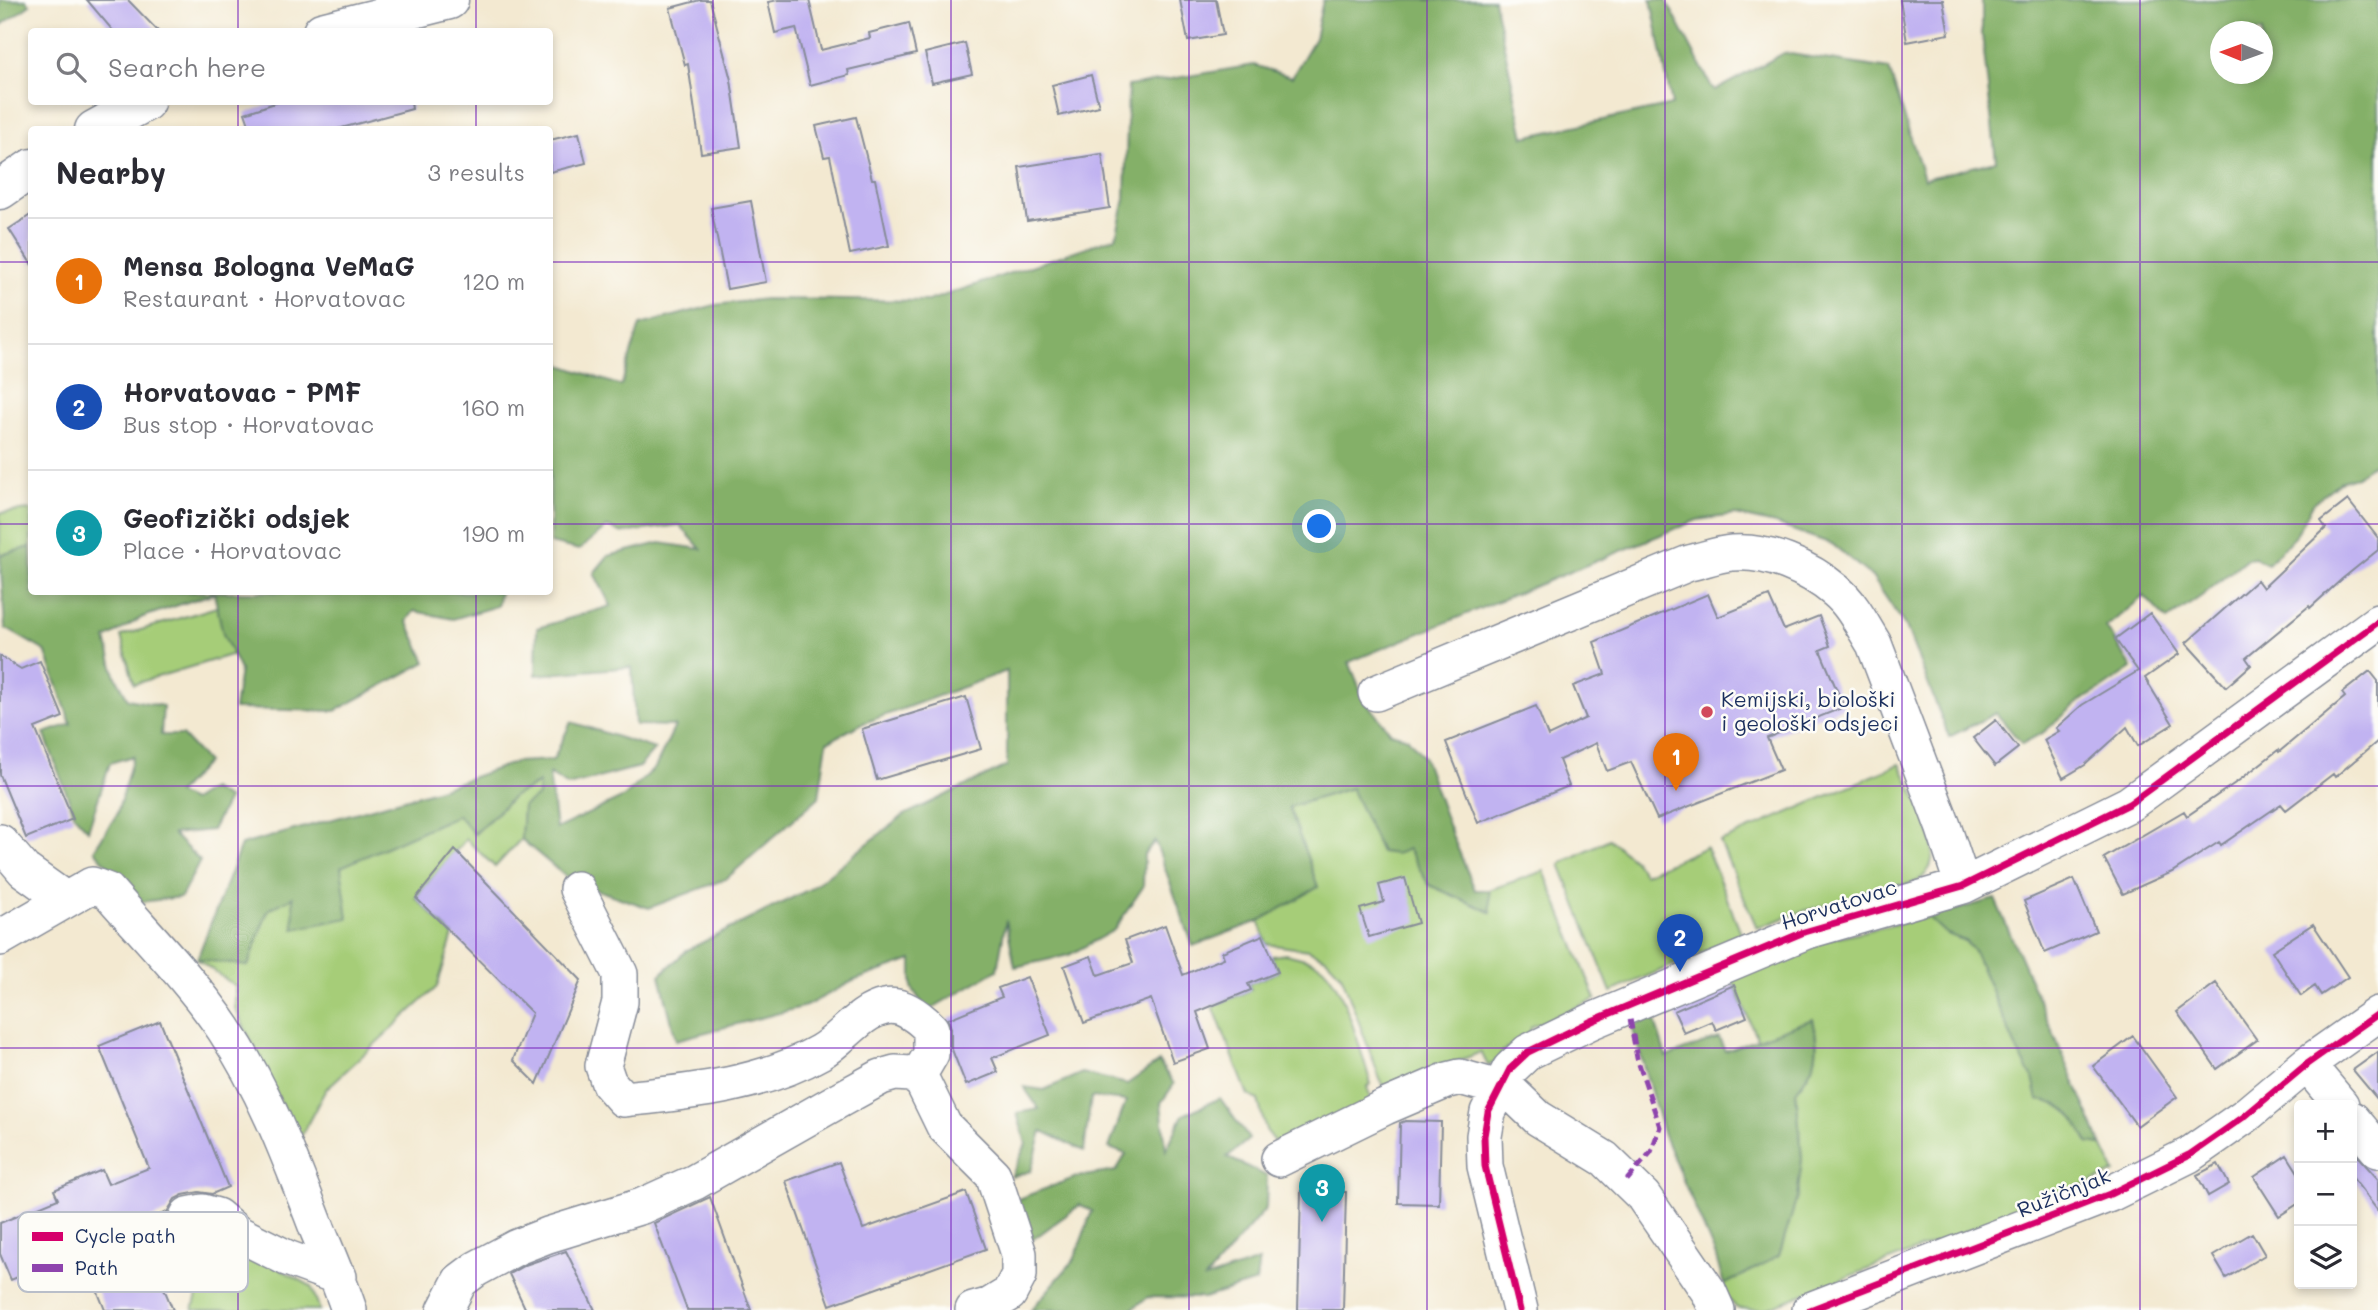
<!DOCTYPE html>
<meta charset="utf-8">
<style>
:root{--surface:#fff;--page:#f2f2f3;--text:#2b2b33;--muted:#7c7c81;--line:#e1e1e2;--accent:#d1495b}
body{margin:0;font-family:Mali,sans-serif;background:var(--page);color:var(--text)}
.controls{position:absolute;right:21px;bottom:21px;display:grid;overflow:hidden;border-radius:7px;box-shadow:0 4px 10px #0003}
.controls button{width:63px;height:63px;display:grid;place-items:center;padding:0;border:0;border-bottom:2px solid var(--line);background:var(--surface);color:var(--text);font:35px sans-serif}
.compass{position:absolute;left:2210px;top:21px;width:63px;height:63px;border-radius:50%;background:var(--surface);box-shadow:0 4px 10px #0003;rotate:271deg}
.you{position:absolute;left:1320px;top:527px;width:24px;height:24px;margin:-18px;border:5px solid #fff;border-radius:50%;background:#1a73e8;box-shadow:0 0 0 10px #1a73e833}
.badge{display:grid;place-items:center;width:46px;height:46px;border-radius:50%;background:var(--accent);color:#fff;font-size:23px;font-weight:700}
.pin{position:absolute;translate:-50% -58px;filter:drop-shadow(0 2px 4px #0008)}
.pin::after{content:'';position:absolute;top:37px;width:24px;height:21px;background:inherit;clip-path:polygon(0 0,100% 0,50% 100%)}
.list{margin:0;padding:0;list-style:none}
h2{display:flex;justify-content:space-between;align-items:center;height:91px;margin:0;padding:0 28px;font-size:30px}
h2 small{font-size:23px;font-weight:400;color:var(--muted)}
.list li{display:grid;grid-template-columns:46px 1fr auto;gap:21px;align-items:center;box-sizing:border-box;height:126px;padding:0 28px;border-top:2px solid var(--line)}
.list b{display:block;font-size:26px;white-space:nowrap}
.list p{margin:0;font-size:23px;white-space:nowrap;color:var(--muted)}
.list em{font-size:23px;font-style:normal;color:var(--muted)}
.icon{flex:none;width:38px;height:38px;fill:none;stroke:currentColor;stroke-width:2;stroke-linecap:round;stroke-linejoin:round}
.map{position:relative;flex:none;width:2378px;height:1310px;overflow:hidden}
.search{position:absolute;background:var(--surface);box-shadow:0 4px 10px #0003;left:28px;top:28px;width:525px;height:77px;display:flex;align-items:center;gap:18px;box-sizing:border-box;padding:0 24px;border-radius:7px;color:var(--muted);font-size:26px}
.panel{position:absolute;background:var(--surface);box-shadow:0 4px 10px #0003;left:28px;top:126px;width:525px;height:469px;border-radius:7px}
.map>svg:first-child{display:block}
</style>
<div class="map">
<svg width="2378" height="1310" viewBox="0 0 2378 1310">
<rect width="100%" height="100%" fill="#fdfcf7"/>
<filter id="ink" filterUnits="userSpaceOnUse"><feTurbulence type="fractalNoise" baseFrequency=".0143" numOctaves="2"/><feDisplacementMap in="SourceGraphic" scale="14" xChannelSelector="R" yChannelSelector="G"/><feConvolveMatrix kernelMatrix="1 2 1 2 8 2 1 2 1" color-interpolation-filters="sRGB"/></filter>
<filter id="wash" filterUnits="userSpaceOnUse"><feTurbulence type="fractalNoise" baseFrequency=".00686" numOctaves="4" result="noise"/><feDisplacementMap in="SourceGraphic" scale="28" xChannelSelector="R" yChannelSelector="G"/><feGaussianBlur stdDeviation="1.57" result="paint"/><feColorMatrix in="noise" values="0 0 0 0 0 0 0 0 0 0 0 0 0 0 0 0 0 1.4 0 .05"/><feComposite in="paint" operator="in"/></filter>
<g filter="url(#wash)">
<rect width="100%" height="100%" fill="#f3e9d1"/>
<path fill="#a6cd78" stroke="#607e6b" stroke-width="2" d="M 31,510 L 31,547 L 0,555 L 0,513 Z
M 223,605 L 237,653 L 134,684 L 121,636 Z
M 1900,764 C 1914,794 1956,859 1916,882 L 1807,910 L 1757,928 L 1720,842 Z
M 540,783 L 538,796 L 523,806 L 521,839 L 495,867 L 466,839 L 416,898 L 453,935 L 437,987 L 326,1089 L 299,1140 L 235,1008 L 235,986 L 197,959 L 248,966 L 268,910 L 340,867 L 458,815 L 475,834 L 514,796 Z
M 1352,788 L 1381,852 L 1408,849 L 1429,885 L 1490,912 L 1489,890 L 1544,871 L 1596,999 L 1531,1027 L 1530,1034 L 1503,1051 L 1496,1062 L 1488,1066 L 1481,1052 L 1384,1090 L 1341,974 L 1326,958 L 1308,950 L 1267,944 L 1259,921 L 1318,887 L 1289,807 Z
M 1609,839 L 1634,860 L 1644,874 L 1706,847 L 1742,935 L 1611,992 L 1560,864 Z
M 1928,917 L 1945,933 L 1965,941 L 1974,951 L 2018,1052 L 2034,1078 L 2038,1100 C 2068,1103 2076,1119 2088,1143 L 2102,1145 L 2115,1173 L 1763,1310 L 1737,1308 L 1724,1295 L 1724,1285 L 1797,1198 L 1802,1159 L 1796,1091 C 1817,1064 1821,1053 1813,1019 L 1757,1039 L 1731,977 L 1828,939 Z
M 1286,954 C 1296,957 1309,959 1318,964 C 1343,978 1362,1056 1371,1084 L 1367,1087 L 1372,1103 L 1280,1148 L 1266,1130 L 1258,1100 L 1248,1095 L 1213,1006 L 1251,990 L 1248,984 L 1278,972 L 1271,956 Z
M 233,1243 L 311,1286 L 320,1310 L 193,1310 L 199,1288 Z"/>
<path fill="#84b068" stroke="#507063" stroke-width="2" fill-rule="evenodd" d="M 0,0 L 26,0 L 30,5 L 0,26 Z
M 1323,0 L 1494,0 L 1524,137 L 1672,105 L 1651,0 L 1666,0 L 1714,91 L 1784,53 L 1889,69 L 1924,179 L 1996,161 L 1982,34 L 1982,0 L 2378,0 L 2378,461 L 2355,477 L 2340,482 L 2314,502 L 2296,535 L 2268,564 L 2255,558 L 2246,559 L 2203,595 L 2167,620 L 2144,596 L 2106,627 L 2132,668 L 2100,690 L 2080,701 L 2044,732 L 2022,744 L 1996,713 L 1949,737 L 1906,627 L 1872,577 L 1832,544 L 1775,524 L 1735,515 L 1697,520 L 1349,662 L 1365,701 L 1391,733 L 1408,738 L 1424,758 L 1450,830 L 1475,890 L 1489,890 L 1491,912 L 1429,885 L 1408,849 L 1396,854 L 1381,852 L 1351,788 L 1289,807 L 1318,887 L 1259,921 L 1193,946 L 1155,841 L 1144,854 L 1143,887 L 1114,930 L 1069,955 L 1015,967 L 1006,920 L 997,970 L 927,1011 L 912,988 L 912,960 L 853,981 L 806,1006 L 676,1040 L 660,975 L 687,950 L 810,889 L 904,815 L 1007,766 L 1007,671 L 861,724 L 827,742 L 819,797 L 726,879 L 649,908 L 571,881 L 521,839 L 523,806 L 538,796 L 539,783 L 514,796 L 474,834 L 458,815 L 341,867 L 348,918 L 294,929 L 293,897 L 268,910 L 248,966 L 197,959 L 241,845 L 436,790 L 516,762 L 553,760 L 571,722 L 655,749 L 639,767 L 568,786 L 549,774 L 556,829 L 624,797 L 655,768 L 675,726 L 635,725 L 632,667 L 536,675 L 537,628 L 611,606 L 594,573 L 608,556 L 660,543 L 701,549 L 680,525 L 623,533 L 607,527 L 579,550 L 550,543 L 550,308 L 561,365 L 621,386 L 640,325 L 715,305 L 765,299 L 928,301 L 1116,237 L 1125,199 L 1128,86 L 1254,65 L 1292,77 L 1315,38 ZM 2220,32 L 2262,32 L 2262,74 L 2220,74 Z
M 31,547 L 32,592 L 500,592 L 497,606 L 453,619 L 414,611 L 407,621 L 426,662 L 335,711 L 234,709 L 240,670 L 223,634 L 214,593 L 143,617 L 106,639 L 115,675 L 128,699 L 163,706 L 161,735 L 182,735 L 207,762 L 177,794 L 192,801 L 211,789 L 228,799 L 212,830 L 173,834 L 200,861 L 181,897 L 141,902 L 94,850 L 117,814 L 133,756 L 110,763 L 88,830 L 75,816 L 44,733 L 71,724 L 45,651 L 5,628 L 0,555 Z
M 1995,899 L 2102,1145 L 2088,1143 C 2076,1119 2068,1103 2038,1100 L 2033,1078 L 2018,1052 L 1974,951 L 1965,941 L 1945,933 L 1928,917 Z
M 1654,1018 L 1666,1057 L 1719,1038 L 1725,1051 L 1813,1019 C 1819,1054 1819,1062 1796,1091 L 1802,1159 L 1797,1198 L 1779,1256 L 1724,1285 L 1715,1254 L 1664,1136 L 1632,1026 Z
M 1159,1062 L 1174,1084 L 1161,1103 L 1166,1150 L 1183,1115 L 1220,1098 L 1249,1139 L 1227,1157 L 1267,1176 L 1266,1208 L 1205,1279 L 1259,1261 L 1256,1282 L 1204,1298 L 1148,1297 L 1131,1310 L 1031,1310 L 1074,1260 L 1092,1211 L 1080,1205 L 1032,1240 L 1012,1201 L 1077,1177 L 1116,1171 L 1126,1154 L 1109,1148 L 1126,1101 L 1091,1097 L 1084,1151 L 1042,1131 L 1031,1171 L 1011,1177 L 1026,1144 L 1017,1113 L 1039,1109 L 1024,1087 L 1044,1090 L 1082,1073 L 1127,1084 Z"/>
<g id="blocks">
<path fill="#c1b3f1" d="M 87,0 L 128,0 L 159,32 L 114,32 Z
M 700,0 L 710,0 L 731,80 L 741,147 L 701,153 L 688,64 L 685,65 L 670,8 Z
M 778,0 L 809,0 L 821,50 L 870,38 L 869,33 L 909,23 L 916,54 L 848,70 L 849,75 L 810,85 L 796,28 L 775,33 L 768,2 Z
M 1180,0 L 1216,0 L 1223,35 L 1188,41 Z
M 1900,0 L 1943,0 L 1949,34 L 1907,42 Z
M 965,43 L 972,74 L 932,83 L 925,53 Z
M 1091,75 L 1099,106 L 1059,116 L 1052,85 Z
M 278,102 L 411,102 L 412,109 L 334,130 L 251,130 L 245,113 Z
M 856,117 L 872,179 L 875,179 L 889,246 L 850,254 L 830,156 L 824,157 L 816,126 Z
M 579,133 L 586,163 L 550,172 L 550,140 Z
M 1102,154 L 1110,208 L 1027,221 L 1019,167 Z
M 751,201 L 766,282 L 727,289 L 711,208 Z
M 32,214 L 32,265 L 9,229 Z
M 2348,500 L 2378,538 L 2378,550 L 2342,579 L 2310,608 L 2309,606 L 2246,658 L 2251,665 L 2226,687 L 2186,643 L 2257,580 L 2263,588 L 2326,528 L 2321,521 Z
M 1708,594 L 1718,617 L 1769,596 L 1784,630 L 1819,616 L 1830,646 L 1820,650 L 1844,707 L 1767,738 L 1781,770 L 1657,819 L 1631,762 L 1607,771 L 1596,743 L 1559,760 L 1569,786 L 1478,823 L 1446,742 L 1536,706 L 1548,736 L 1586,718 L 1573,686 L 1605,674 L 1594,642 Z
M 2150,613 L 2179,654 L 2145,678 L 2173,724 L 2138,746 L 2127,727 L 2085,765 L 2063,778 L 2044,740 L 2059,731 L 2056,728 L 2082,705 L 2138,671 L 2115,639 Z
M 0,656 L 21,669 L 40,661 L 63,717 L 35,728 L 73,819 L 26,838 L 0,775 Z
M 2370,671 L 2378,681 L 2378,741 L 2335,777 L 2333,774 L 2286,810 L 2281,804 L 2221,845 L 2219,842 L 2172,872 L 2123,894 L 2104,858 L 2184,811 L 2187,816 L 2241,779 L 2278,750 L 2279,752 L 2345,697 L 2342,693 Z
M 966,697 L 981,749 L 877,780 L 862,729 Z
M 1996,720 L 2018,748 L 1995,766 L 1973,738 Z
M 455,850 L 581,980 L 537,1084 L 513,1060 L 532,1013 L 416,898 Z
M 1405,878 L 1418,923 L 1369,937 L 1360,909 L 1384,902 L 1379,885 Z
M 2074,879 L 2096,931 L 2045,953 L 2024,901 Z
M 2313,924 L 2348,977 L 2321,995 L 2315,986 L 2301,996 L 2272,951 Z
M 1165,925 L 1183,975 L 1224,958 L 1222,952 L 1263,935 L 1278,972 L 1248,984 L 1251,990 L 1197,1012 L 1210,1049 L 1173,1062 L 1151,999 L 1084,1023 L 1064,966 L 1091,956 L 1098,975 L 1133,963 L 1125,940 Z
M 1027,977 L 1050,1035 L 992,1058 L 998,1072 L 966,1085 L 951,1047 L 951,1028 L 948,1019 L 1002,997 L 998,988 Z
M 2216,983 L 2257,1040 L 2217,1069 L 2177,1012 Z
M 1734,985 L 1747,1017 L 1716,1030 L 1712,1021 L 1684,1033 L 1674,1011 Z
M 160,1021 L 228,1187 L 212,1194 L 199,1192 L 183,1195 L 175,1199 L 167,1212 L 137,1224 L 173,1310 L 105,1310 L 81,1250 L 11,1280 L 0,1254 L 0,1223 L 58,1199 L 54,1190 L 102,1170 L 108,1184 L 149,1168 L 99,1046 Z
M 2133,1036 L 2177,1097 L 2137,1126 L 2093,1066 Z
M 2378,1052 L 2378,1100 L 2353,1070 Z
M 1405,1121 L 1441,1122 L 1439,1204 L 1398,1203 L 1400,1123 Z
M 2352,1150 L 2378,1179 L 2378,1211 L 2352,1177 Z
M 2287,1155 L 2299,1174 L 2299,1203 L 2279,1216 L 2254,1177 Z
M 839,1162 L 863,1229 L 966,1192 L 986,1249 L 830,1305 L 786,1181 Z
M 2218,1164 L 2229,1184 L 2208,1196 L 2197,1175 Z
M 1301,1191 L 1346,1192 L 1343,1310 L 1298,1310 Z
M 710,1197 L 751,1310 L 687,1310 L 654,1223 Z
M 2252,1233 L 2265,1255 L 2226,1278 L 2213,1256 Z
M 566,1251 L 595,1310 L 526,1310 L 509,1274 L 525,1265 Z"/>
</g>
</g>
<g filter="url(#ink)">
<use href="#blocks" fill-opacity="0" stroke="#878c98" stroke-width="2"/>
<g fill="none" stroke-linecap="round" stroke-linejoin="round">
<defs>
<path id="minor" d="M 1376,693 L 1689,563 C 1703,560 1718,554 1732,553 C 1768,550 1809,568 1836,591 C 1853,605 1863,627 1874,644 L 1943,826 L 1963,886
M 0,842 L 24,870 L 66,900
M 577,889 L 620,974 L 620,1002 L 603,1066 L 609,1083 L 623,1099 C 689,1092 761,1086 820,1052 C 843,1039 859,1012 885,1007 C 902,1003 920,1018 931,1029 L 931,1054 L 917,1078
M 0,938 L 92,885 L 108,891 C 147,936 191,980 224,1029 C 266,1092 291,1161 318,1231 C 329,1257 340,1283 349,1310
M 2307,1064 L 2341,1105
M 2352,1119 L 2378,1150
M 1279,1159 L 1385,1107 L 1448,1080 L 1460,1077 L 1499,1088 L 1513,1094 L 1538,1118 L 1605,1159 L 1643,1196 L 1709,1292 L 1717,1310
M 237,1233 C 220,1247 204,1257 184,1242 L 183,1225 L 188,1215 L 203,1212 L 217,1216 L 237,1233 L 287,1258 L 339,1277
M 445,1310 L 460,1281 L 476,1269 L 517,1247 L 548,1235 L 642,1206 L 695,1182 L 841,1099 L 881,1077 L 895,1073 L 911,1074 L 922,1081 L 944,1126 L 993,1175 L 1019,1254 L 1019,1275 L 1009,1294 L 991,1305 L 973,1310
M 1520,1310 L 1485,1166 L 1484,1136 L 1488,1112 L 1510,1069 L 1528,1052 L 1592,1021 L 1804,932 L 1963,886 L 2129,804 L 2378,622
M 1810,1310 L 2110,1194 L 2189,1155 L 2245,1116 L 2307,1064 L 2378,1014"/>
<path id="major" d="M 322,32 L 449,0
M 94,130 L 145,102
M 0,190 L 32,168"/>
</defs>
<use href="#minor" stroke="#878c98" stroke-width="38"/>
<use href="#major" stroke="#878c98" stroke-width="41"/>
<use href="#minor" stroke="#fff" stroke-width="35"/>
<use href="#major" stroke="#fff" stroke-width="38"/>
<path stroke="#8e44ad" stroke-width="5" stroke-dasharray="10 5" stroke-linecap="butt" d="M 1627,1180 L 1651,1152 L 1660,1127 L 1637,1058 L 1630,1019"/>
<defs>
<path id="cycleway" d="M 1520,1310 L 1485,1166 L 1484,1136 L 1488,1112 L 1510,1069 L 1528,1052 L 1592,1021 L 1804,932 L 1963,886 L 2129,804 L 2378,622
M 1810,1310 L 2110,1194 L 2189,1155 L 2245,1116 L 2307,1064 L 2378,1014"/>
</defs>
<use href="#cycleway" stroke="#fdfcf7" stroke-width="11"/>
<use href="#cycleway" stroke="#d6006c" stroke-width="7"/>
</g>
</g>
<path fill="none" stroke="#7b2cbf" stroke-width="2" stroke-opacity="0.55" d="M 238,0 L 238,32M 476,0 L 476,32M 713,0 L 713,1310M 951,0 L 951,1310M 1189,0 L 1189,1310M 1427,0 L 1427,1310M 1665,0 L 1665,1310M 1902,0 L 1902,1310M 2140,0 L 2140,1310M 238,102 L 238,130M 476,102 L 476,130M 0,262 L 32,262M 550,262 L 2378,262M 0,524 L 32,524M 550,524 L 2378,524M 238,592 L 238,1310M 476,592 L 476,1310M 0,786 L 2378,786M 0,1048 L 2378,1048"/>
<circle fill="#d1495b" stroke="#fdfcf7" stroke-width="2.5" cx="1707" cy="712" r="7"/>
<g text-anchor="middle" stroke-width="5" stroke-linejoin="round" paint-order="stroke">
<g font-size="21" fill="#1b2f5e" stroke="#fdfcf7" text-anchor="start">
<text x="1721" y="707">Kemijski, biološki<tspan x="1721" dy="24">i geološki odsjeci</tspan></text>
</g>
<g font-size="21" fill="#1b2f5e" stroke="#fdfcf7">
<text transform="translate(1839 905) rotate(-18)" y="7">Horvatovac</text>
<text transform="translate(2064 1193) rotate(-22)" y="7">Ružičnjak</text>
</g>
</g>
<rect x="18" y="1212" width="230" height="80" rx="10" fill="#fdfcf7" stroke="#b9bec9" stroke-width="2"/>
<rect x="32" y="1232" width="31" height="9" fill="#d6006c"/>
<rect x="32" y="1264" width="31" height="8" fill="#8e44ad"/>
<g font-size="19" fill="#1b2f5e">
<text x="75" y="1243">Cycle path</text>
<text x="75" y="1275">Path</text>
</g>
</svg>
<div class="controls">
<button>+</button>
<button>−</button>
<button><svg class="icon" aria-label="layers" viewBox="0 0 24 24"><path d="M12 4l9 5-9 5-9-5zM3 14l9 5 9-5"/></svg></button>
</div>
<svg class="compass" viewBox="-18 -18 36 36"><path d="M0-13l5 13h-10z" fill="#e53935"/><path d="M0 13l5-13h-10z" fill="#7c7c81"/></svg>
<div class="you"></div>
<div class="pin badge" style="left:1676px;top:791px;background:#e8710a">1</div>
<div class="pin badge" style="left:1680px;top:972px;background:#1a4fb4">2</div>
<div class="pin badge" style="left:1322px;top:1222px;background:#0f9aa8">3</div>
<div class="search"><svg class="icon" aria-label="search" viewBox="0 0 24 24"><circle cx="10" cy="10" r="6"/><path d="M15 15l6 6"/></svg>Search here</div>
<section class="panel">
<h2>Nearby<small>3 results</small></h2>
<ul class="list">
<li><span class="badge" style="background:#e8710a">1</span><div><b>Mensa Bologna VeMaG</b><p>Restaurant · Horvatovac</p></div><em>120 m</em></li>
<li><span class="badge" style="background:#1a4fb4">2</span><div><b>Horvatovac - PMF</b><p>Bus stop · Horvatovac</p></div><em>160 m</em></li>
<li><span class="badge" style="background:#0f9aa8">3</span><div><b>Geofizički odsjek</b><p>Place · Horvatovac</p></div><em>190 m</em></li>
</ul>
</section>
</div>
